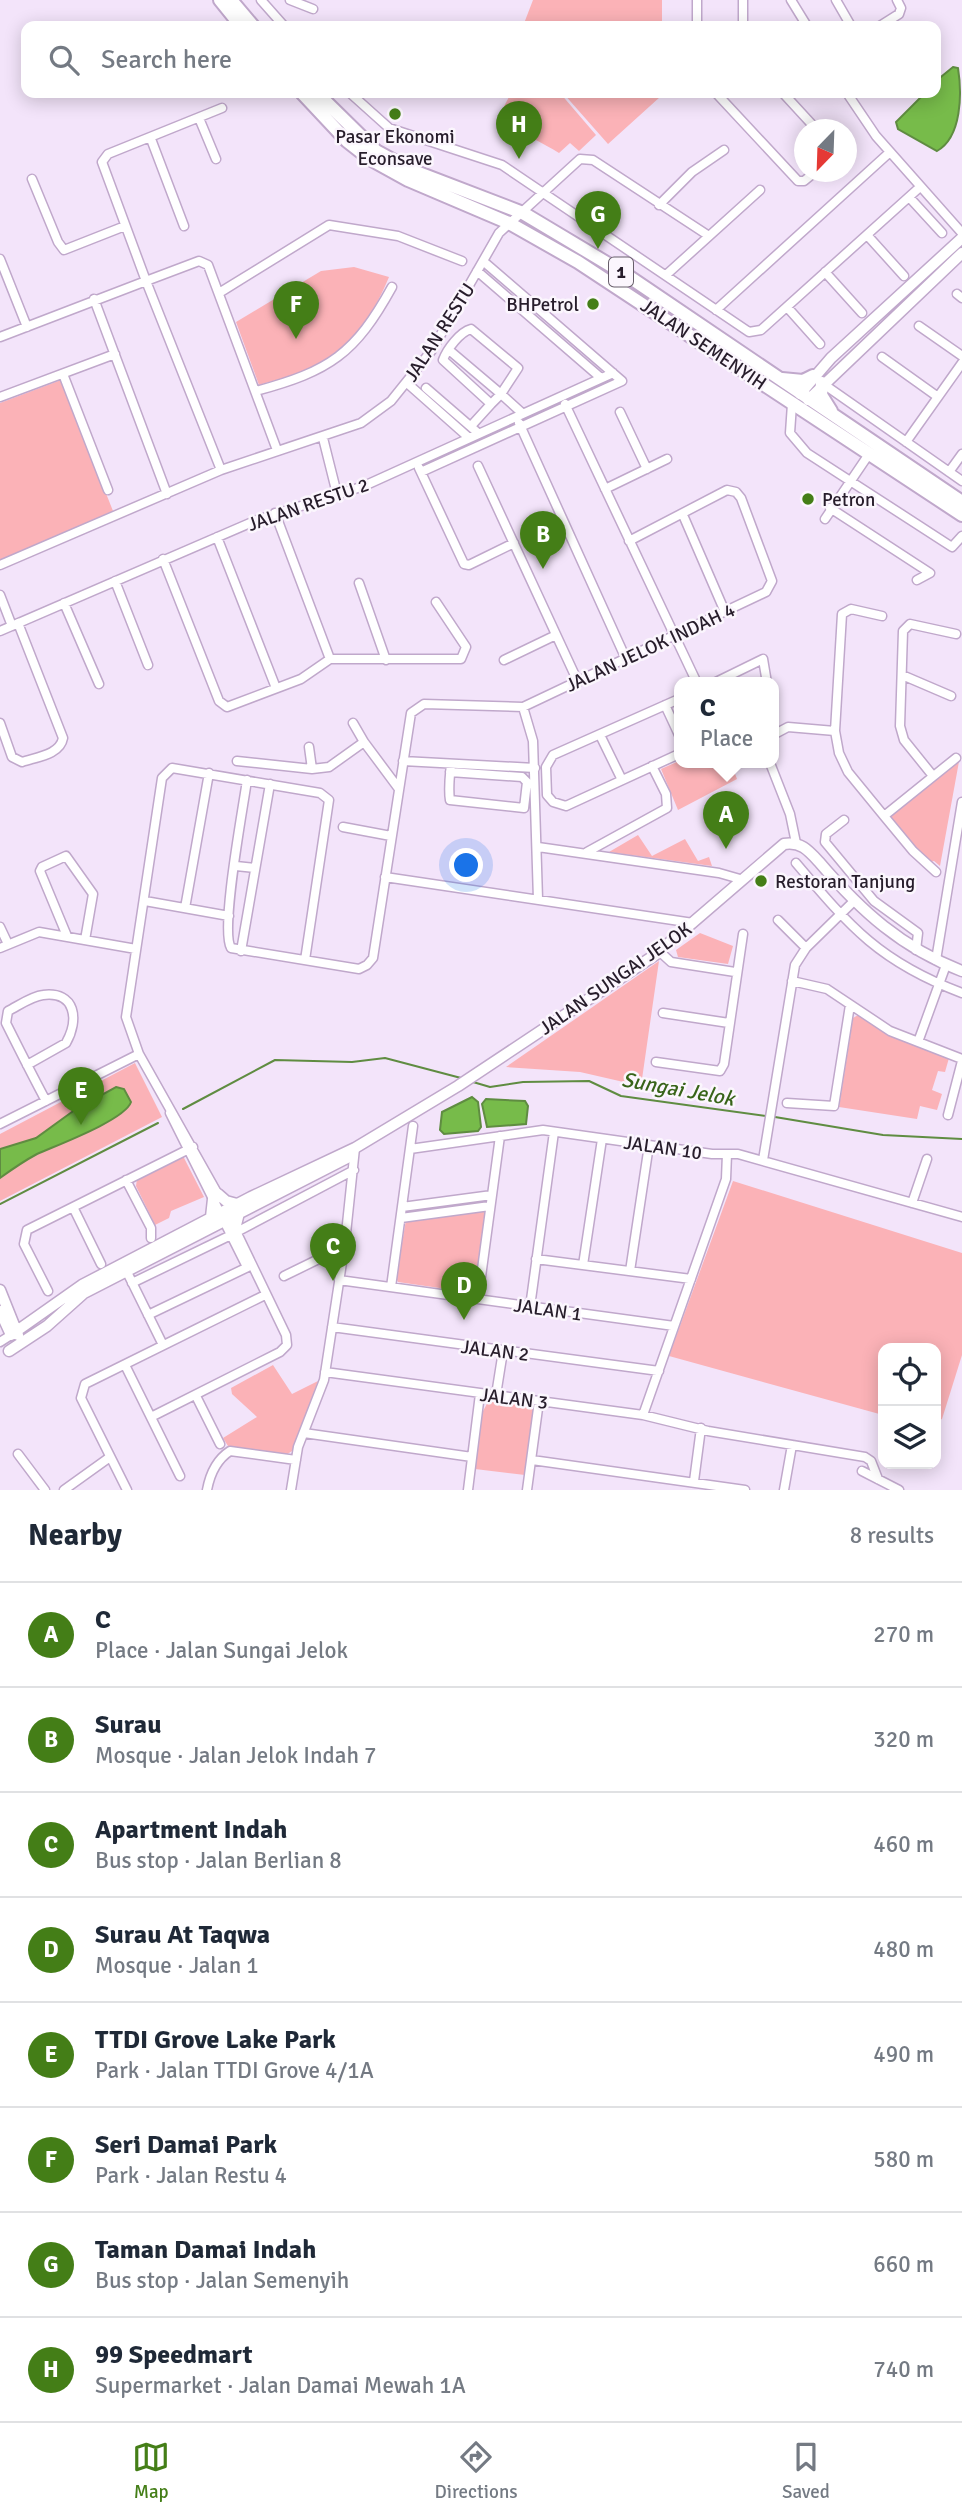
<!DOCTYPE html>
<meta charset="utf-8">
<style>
:root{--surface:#fff;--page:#f6f6f7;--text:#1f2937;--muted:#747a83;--line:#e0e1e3;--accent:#447e17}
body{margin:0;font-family:Signika,sans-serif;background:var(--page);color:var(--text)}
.controls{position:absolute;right:21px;bottom:21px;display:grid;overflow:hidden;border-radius:14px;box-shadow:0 4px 18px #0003}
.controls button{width:63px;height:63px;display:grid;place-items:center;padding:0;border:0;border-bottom:2px solid var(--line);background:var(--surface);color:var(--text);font:35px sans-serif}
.compass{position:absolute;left:794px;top:119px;width:63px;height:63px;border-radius:50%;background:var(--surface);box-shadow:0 4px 18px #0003;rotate:203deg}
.you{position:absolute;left:467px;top:866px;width:24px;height:24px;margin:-18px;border:5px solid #fff;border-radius:50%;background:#1a73e8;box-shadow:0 0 0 10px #1a73e833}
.badge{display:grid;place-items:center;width:46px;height:46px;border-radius:50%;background:var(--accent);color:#fff;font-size:23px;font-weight:700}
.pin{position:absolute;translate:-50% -58px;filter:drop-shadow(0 2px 4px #0008)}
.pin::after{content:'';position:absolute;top:37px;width:24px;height:21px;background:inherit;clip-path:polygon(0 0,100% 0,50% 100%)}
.popup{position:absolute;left:674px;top:677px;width:105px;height:91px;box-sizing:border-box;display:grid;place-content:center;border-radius:14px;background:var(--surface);filter:drop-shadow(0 2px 5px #0005);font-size:23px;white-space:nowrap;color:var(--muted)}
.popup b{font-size:26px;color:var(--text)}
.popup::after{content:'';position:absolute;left:50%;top:100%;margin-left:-14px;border:14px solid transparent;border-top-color:var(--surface)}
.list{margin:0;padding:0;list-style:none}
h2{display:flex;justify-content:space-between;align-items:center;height:91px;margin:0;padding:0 28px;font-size:30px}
h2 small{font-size:23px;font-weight:400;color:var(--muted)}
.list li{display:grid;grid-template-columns:46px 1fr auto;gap:21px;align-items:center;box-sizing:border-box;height:105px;padding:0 28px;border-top:2px solid var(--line)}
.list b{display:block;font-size:26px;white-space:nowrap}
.list p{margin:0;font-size:23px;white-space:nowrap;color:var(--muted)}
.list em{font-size:23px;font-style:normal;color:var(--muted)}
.icon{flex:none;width:38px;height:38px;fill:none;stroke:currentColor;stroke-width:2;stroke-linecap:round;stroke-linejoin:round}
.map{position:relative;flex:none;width:962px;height:1490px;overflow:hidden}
.search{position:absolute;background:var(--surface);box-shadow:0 4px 18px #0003;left:21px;right:21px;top:21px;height:77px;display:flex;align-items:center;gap:18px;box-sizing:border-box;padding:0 24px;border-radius:14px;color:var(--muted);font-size:26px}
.sheet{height:931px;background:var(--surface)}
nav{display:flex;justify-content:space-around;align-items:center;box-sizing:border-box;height:98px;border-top:2px solid var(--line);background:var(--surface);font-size:19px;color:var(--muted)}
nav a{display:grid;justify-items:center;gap:4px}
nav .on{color:var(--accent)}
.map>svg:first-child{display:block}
</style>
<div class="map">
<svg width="962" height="1490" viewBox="0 0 962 1490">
<rect width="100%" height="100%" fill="#f3e4fa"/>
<path fill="#fbb2b7" d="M 533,0 L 662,0 L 662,26 L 523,26 Z
M 511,93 L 560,93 L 596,135 L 579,151 L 570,143 L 559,153 C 540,141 513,131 500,114 Z
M 563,93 L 660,93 L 660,97 L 608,144 Z
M 354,267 L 389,277 C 376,309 350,352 318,367 C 300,375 278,379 259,385 L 236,322 L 321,271 Z
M 61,380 L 113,511 L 0,561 L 0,403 Z
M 960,756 L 940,866 L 934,861 L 930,862 L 888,817 Z
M 679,761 L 679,763 L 731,763 L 737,779 L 678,810 L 661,769 Z
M 638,835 L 652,856 L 685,839 L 698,861 L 709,857 L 712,866 L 609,852 Z
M 700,933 L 733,946 L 728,964 L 678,957 L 676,950 Z
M 659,961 L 641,1086 L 580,1072 L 506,1067 Z
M 858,1015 L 890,1035 L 949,1058 L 945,1072 L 938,1071 L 932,1090 L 942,1094 L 937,1110 L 920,1106 L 917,1119 L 839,1107 L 853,1018 Z
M 135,1063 L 162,1117 L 0,1201 L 0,1134 Z
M 183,1156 L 204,1197 L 171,1211 L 169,1218 L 155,1225 L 136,1186 L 137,1179 Z
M 733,1181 L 962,1253 L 962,1355 L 942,1419 L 936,1422 L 936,1348 L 883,1348 L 883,1415 L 669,1356 Z
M 485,1210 L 474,1293 L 398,1282 L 396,1278 L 406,1220 Z
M 273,1365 L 292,1394 L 318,1381 L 292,1451 L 286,1455 L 228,1446 L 223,1438 L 257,1417 L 232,1394 L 231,1388 Z
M 489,1400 L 531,1405 L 535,1410 L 525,1475 L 475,1469 L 482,1413 Z"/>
<path fill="#77bb4a" stroke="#5f8c41" stroke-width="2" d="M 953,67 L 958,68 C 962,93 962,137 937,151 L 898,129 L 896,122 L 925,93 L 936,93 L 936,81 Z
M 116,1087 L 124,1089 L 131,1102 C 125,1120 57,1145 37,1154 C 24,1161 11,1170 0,1178 L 0,1149 L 36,1138 L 76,1109 Z
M 472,1097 L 478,1102 L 481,1127 L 478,1131 L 444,1134 L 440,1130 L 442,1112 Z
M 486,1099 L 525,1101 L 528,1106 L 526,1124 L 487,1127 L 482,1104 Z"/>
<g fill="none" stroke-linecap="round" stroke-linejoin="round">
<path stroke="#5f8c41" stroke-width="2" d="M 473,1082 L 490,1087 L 523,1082 L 589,1081 L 621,1096 L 766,1116
M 183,1109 L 275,1060 L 352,1062 L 385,1058 L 461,1078
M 775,1117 L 883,1135 L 962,1139
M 0,1204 L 158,1123"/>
<defs>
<path id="minor" d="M 261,0 L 284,26
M 290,0 L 313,9
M 697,0 L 697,26
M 791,0 L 807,26
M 836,0 L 851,26
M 743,26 L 743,0
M 880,26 L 899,14 L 901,8 L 897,0
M 350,93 L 389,128 L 502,165 L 749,332 L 761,330 L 920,187
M 716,93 L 798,181 L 804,181 L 815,172
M 783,93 L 817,130
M 847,93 L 876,136 L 962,233
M 199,118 L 216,159
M 151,139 L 184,226
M 32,179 L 58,242 L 64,250 L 125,226
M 909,197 L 942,233
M 659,205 L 692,172 L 724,150
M 867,235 L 904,276
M 0,259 L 27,327
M 477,271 L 601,378
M 825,272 L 862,313
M 666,275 L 760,190
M 219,293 L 329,225 L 398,236 L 462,261
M 957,294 L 962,298
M 94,299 L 167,494
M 787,307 L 820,344
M 716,310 L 890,152
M 919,326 L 962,356
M 0,337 L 146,281 L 102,162 L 108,154 L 222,108
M 449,350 L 501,394 L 491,404 L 443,360 C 447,349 460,332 471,329 L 518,368 L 501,394 L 522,413
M 882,357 L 938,397
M 63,374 L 108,490
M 407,383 L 468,437
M 822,383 L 962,481
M 426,388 L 478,433
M 256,391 C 330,371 355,354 392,287
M 0,397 L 115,354
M 565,404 L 697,683
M 792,404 L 790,433 L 807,453 L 952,547 L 962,536
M 620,412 L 647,469
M 519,423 L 626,659
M 471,426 L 491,404
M 323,438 L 337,494
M 906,442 L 962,363
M 478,466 L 578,682
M 419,468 L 464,564 L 469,565 L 514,543
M 221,470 L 146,281 L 199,261 L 208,265 L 277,450
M 421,472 L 622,381 L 483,261
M 949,472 L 962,454
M 605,489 L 667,459
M 830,508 L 930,573 L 917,580
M 275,513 L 330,659
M 683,515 L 725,612
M 825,519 L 869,454
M 217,537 L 276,688
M 163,559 L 219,701 L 227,707 L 301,679 L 330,659 L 461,659 L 466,647 L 436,602
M 0,565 L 221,470 L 361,423 L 391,401 L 432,350 L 499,233 L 580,159 L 593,160 L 709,236
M 115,581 L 148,665
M 359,583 L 386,660
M 0,595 L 12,626
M 64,603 L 99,684
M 882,616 L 851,609 L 842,614 L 835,731 L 839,753 L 848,772 L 884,816 L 913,851 L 936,872
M 0,631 L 257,520 L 364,486 L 613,373
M 504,660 L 556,635
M 902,675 L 951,696
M 714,683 L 763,659 L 767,683
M 679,699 L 553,755 L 546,767 L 547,795 L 553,802 L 566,806 L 679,754
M 665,705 L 679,735
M 523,707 L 533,741 L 538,899
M 0,723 L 12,757 L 22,762 C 36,757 60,755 63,738 L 18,623
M 353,723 L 364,742
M 600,735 L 622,780
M 773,735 L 788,727 L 835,731
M 309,747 L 312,769
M 237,761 L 312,769 L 329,767 L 364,742 L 399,789
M 403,761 L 535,768
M 770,763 L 790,814 L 796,843
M 450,772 L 522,777 L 527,782 L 524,808 L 450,800 C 448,788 450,775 451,764
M 933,776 L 904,740 L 900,726 L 903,631 L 910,624 L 956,634
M 247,780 C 243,809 220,930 231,948 L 359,969 L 367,965 L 373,958 L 411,713 L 424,704 L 523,707 L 766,592 L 772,581 L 741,498 L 736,492 L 727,490 L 629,541
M 884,816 L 956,758
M 844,820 L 826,834 L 825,842 L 874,901 L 918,933 L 916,950
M 343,827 L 391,836
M 538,847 L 719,873 L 740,879
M 587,852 L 667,808 L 666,794 L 652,766
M 796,863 C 851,928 880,962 962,993
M 236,866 L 255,868
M 385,877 L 693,923
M 145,901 L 229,916
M 185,908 L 209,773
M 778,920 L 806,948
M 0,927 L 8,944
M 67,936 L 40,871 L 42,867 L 66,856 L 93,894 L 85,940
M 0,948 L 39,932 L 136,949
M 241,951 L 270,784
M 659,951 L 671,962 L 735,972
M 936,960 L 962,802
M 792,981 L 827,989 L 890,1031 L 962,1059
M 663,1013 L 729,1023
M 918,1042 L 946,965
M 656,1062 L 720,1071 L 724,1064 L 743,934
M 27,1065 L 66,1043 C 79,1020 76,991 43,995 C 32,996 18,1006 8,1011 L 6,1023 C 19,1049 32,1075 46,1101
M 787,1103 L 834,1106 L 850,1005
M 170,1113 L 245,1263 L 250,1266
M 948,1115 L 962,1061
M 0,1124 L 139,1054
M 410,1149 L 543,1130 L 712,1154 L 738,1154 L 962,1217
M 763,1160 L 795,965 L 806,948 L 853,902
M 126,1180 L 151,1228 L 151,1238
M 220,1198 L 139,1054 L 126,1017 L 162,778 L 172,768 L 320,793 L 329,800 L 305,960
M 912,1203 L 927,1159
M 73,1207 L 101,1264
M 402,1207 L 492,1195
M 401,1218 L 490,1206
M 536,1259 L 691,1279
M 583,1265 L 602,1139
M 124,1266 L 163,1345
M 630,1271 L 649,1145
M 284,1276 L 331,1253 L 343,1254
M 339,1280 L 674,1326
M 132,1283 L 231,1235 L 354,1170
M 391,1287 L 413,1126
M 48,1291 L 24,1244 L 27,1230 L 193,1147
M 478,1299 L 500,1136
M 530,1307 L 554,1132
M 148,1315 L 250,1266
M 332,1327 L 659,1371
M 0,1342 L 11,1335
M 125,1365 L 180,1476
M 325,1372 L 643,1415 L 708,1431 L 865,1457 L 871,1461 L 878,1479
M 496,1395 L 503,1351
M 196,1396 L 220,1444
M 643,1415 L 726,1179 L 727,1154
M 151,1417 L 280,1352 L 287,1345 L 286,1335 L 233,1225
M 304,1433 L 472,1457
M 18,1454 L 45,1490
M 532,1460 L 745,1490
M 862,1471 L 899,1490
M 694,1481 L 701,1428
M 64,1490 L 110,1457
M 127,1490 L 81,1398 L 85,1384 L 265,1295
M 207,1490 C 210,1474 216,1460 230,1451 L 296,1460
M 291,1490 L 298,1447 L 324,1380 L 345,1243 L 355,1148
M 468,1490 L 480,1394
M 527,1490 L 539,1401
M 784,1490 L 792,1445"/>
<path id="tertiary" d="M 800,394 L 831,358 L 962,238
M 808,400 L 962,253
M 218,1194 L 226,1201 L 237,1204
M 211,1217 L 213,1199
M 235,1229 L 239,1213
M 0,1290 L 18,1335
M 0,1311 L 11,1335
M 11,1335 L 82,1285 L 251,1197 L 355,1148 L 458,1086 L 655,955 L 784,844 C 801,841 809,851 820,863 C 861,911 902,948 962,971
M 9,1351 L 47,1326 L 84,1293 L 347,1158 L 351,1150"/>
<path id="primary" d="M 220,0 L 241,26
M 231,0 L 253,26
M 302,93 L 347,141 L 370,159 L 408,180 L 509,223 L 578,262 L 962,515
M 317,93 L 376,151 L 411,170 L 523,213 L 625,274 L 962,502
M 782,379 L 803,381 L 813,376
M 822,383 L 821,395 L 831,411"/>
</defs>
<use href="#minor" stroke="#c0a8cb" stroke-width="11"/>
<use href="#tertiary" stroke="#c0a8cb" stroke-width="13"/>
<use href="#primary" stroke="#c0a8cb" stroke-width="16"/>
<use href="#minor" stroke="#fff" stroke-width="8"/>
<use href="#tertiary" stroke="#fff" stroke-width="10"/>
<use href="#primary" stroke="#fff" stroke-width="12"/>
</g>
<g fill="#447e17" stroke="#fbf6fd" stroke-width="2.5">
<circle cx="395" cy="114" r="7"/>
<circle cx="593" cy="304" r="7"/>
<circle cx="808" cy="499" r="7"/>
<circle cx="761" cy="881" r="7"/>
</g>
<g text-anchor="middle" stroke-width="5" stroke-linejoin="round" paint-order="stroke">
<rect fill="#fbf6fd" stroke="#675e6a" stroke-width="2" x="609" y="257.5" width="24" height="29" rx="5"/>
<g font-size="18" font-weight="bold" fill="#271d2b">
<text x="621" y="278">1</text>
</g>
<g font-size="19" fill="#271d2b" stroke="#fbf6fd" text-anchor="start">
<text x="395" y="143" text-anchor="middle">Pasar Ekonomi<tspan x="395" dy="22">Econsave</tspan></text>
<text x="579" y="311" text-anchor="end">BHPetrol</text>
<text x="822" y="506">Petron</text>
<text x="775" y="888">Restoran Tanjung</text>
</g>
<g font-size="19" fill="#271d2b" stroke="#fbf6fd">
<text transform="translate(439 332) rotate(-57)" y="7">JALAN RESTU</text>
<text transform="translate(704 344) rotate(34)" y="7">JALAN SEMENYIH</text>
<text transform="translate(308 504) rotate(-19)" y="7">JALAN RESTU 2</text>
<text transform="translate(650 647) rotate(-25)" y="7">JALAN JELOK INDAH 4</text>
<text transform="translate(615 978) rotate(-35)" y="7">JALAN SUNGAI JELOK</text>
<text transform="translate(663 1147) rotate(8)" y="7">JALAN 10</text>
<text transform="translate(548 1309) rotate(8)" y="7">JALAN 1</text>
<text transform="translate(495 1350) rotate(7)" y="7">JALAN 2</text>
<text transform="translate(514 1398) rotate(7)" y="7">JALAN 3</text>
</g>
<g font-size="21" font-style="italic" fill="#386419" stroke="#fbf6fd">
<text transform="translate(678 1089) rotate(10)" y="7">Sungai Jelok</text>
</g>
</g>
</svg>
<div class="controls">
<button><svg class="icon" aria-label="locate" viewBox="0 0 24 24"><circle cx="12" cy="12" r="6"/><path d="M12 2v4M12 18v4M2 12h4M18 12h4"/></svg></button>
<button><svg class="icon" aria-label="layers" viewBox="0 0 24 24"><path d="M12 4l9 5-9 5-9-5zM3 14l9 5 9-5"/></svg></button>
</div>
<svg class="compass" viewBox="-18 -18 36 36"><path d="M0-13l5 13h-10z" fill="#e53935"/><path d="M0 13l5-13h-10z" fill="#747a83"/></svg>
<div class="you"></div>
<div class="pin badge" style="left:726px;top:849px">A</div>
<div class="popup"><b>C</b>Place</div>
<div class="pin badge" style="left:543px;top:569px">B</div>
<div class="pin badge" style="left:333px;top:1281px">C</div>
<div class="pin badge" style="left:464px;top:1320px">D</div>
<div class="pin badge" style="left:81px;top:1125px">E</div>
<div class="pin badge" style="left:296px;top:339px">F</div>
<div class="pin badge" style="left:598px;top:249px">G</div>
<div class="pin badge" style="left:519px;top:159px">H</div>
<div class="search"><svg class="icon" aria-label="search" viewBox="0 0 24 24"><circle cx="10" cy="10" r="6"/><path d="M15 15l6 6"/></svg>Search here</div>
</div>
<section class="sheet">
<h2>Nearby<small>8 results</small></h2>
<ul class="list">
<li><span class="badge">A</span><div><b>C</b><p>Place · Jalan Sungai Jelok</p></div><em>270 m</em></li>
<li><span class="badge">B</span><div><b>Surau</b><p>Mosque · Jalan Jelok Indah 7</p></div><em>320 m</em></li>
<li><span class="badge">C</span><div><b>Apartment Indah</b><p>Bus stop · Jalan Berlian 8</p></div><em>460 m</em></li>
<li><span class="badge">D</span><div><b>Surau At Taqwa</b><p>Mosque · Jalan 1</p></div><em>480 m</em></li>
<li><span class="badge">E</span><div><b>TTDI Grove Lake Park</b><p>Park · Jalan TTDI Grove 4/1A</p></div><em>490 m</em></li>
<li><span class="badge">F</span><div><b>Seri Damai Park</b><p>Park · Jalan Restu 4</p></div><em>580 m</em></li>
<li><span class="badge">G</span><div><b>Taman Damai Indah</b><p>Bus stop · Jalan Semenyih</p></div><em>660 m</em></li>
<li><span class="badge">H</span><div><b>99 Speedmart</b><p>Supermarket · Jalan Damai Mewah 1A</p></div><em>740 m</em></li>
</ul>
</section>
<nav>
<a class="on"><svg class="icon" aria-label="map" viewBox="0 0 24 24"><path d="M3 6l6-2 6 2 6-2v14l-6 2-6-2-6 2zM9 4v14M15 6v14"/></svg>Map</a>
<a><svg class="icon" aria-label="directions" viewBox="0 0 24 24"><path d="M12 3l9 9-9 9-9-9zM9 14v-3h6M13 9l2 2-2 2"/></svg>Directions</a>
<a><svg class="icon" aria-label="saved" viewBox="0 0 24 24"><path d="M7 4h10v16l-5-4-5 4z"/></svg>Saved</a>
</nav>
